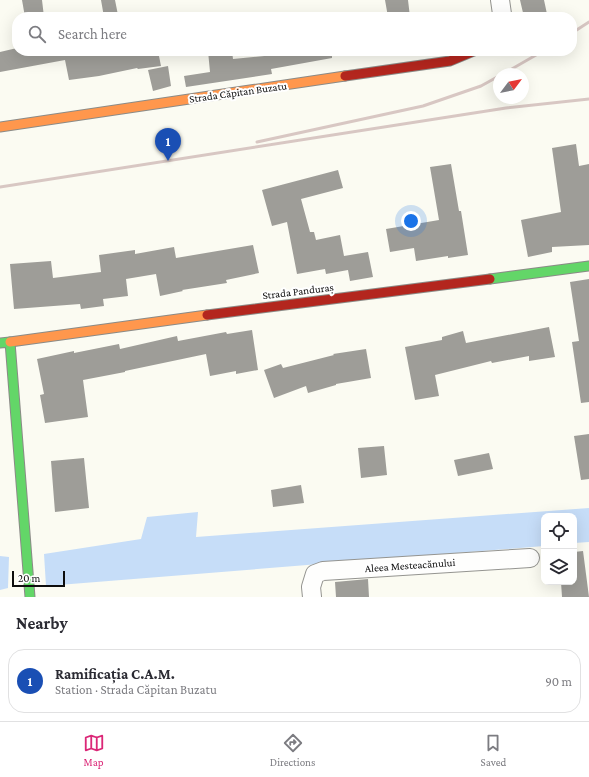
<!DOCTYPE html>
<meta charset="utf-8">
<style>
:root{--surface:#fff;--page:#f7f7f7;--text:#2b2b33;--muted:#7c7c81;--line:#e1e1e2;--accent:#db2777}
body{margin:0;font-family:"Crimson Pro",serif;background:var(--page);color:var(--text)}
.controls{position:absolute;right:12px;bottom:12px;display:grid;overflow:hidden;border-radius:8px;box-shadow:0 4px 16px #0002}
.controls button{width:36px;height:36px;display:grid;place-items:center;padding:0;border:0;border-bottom:1px solid var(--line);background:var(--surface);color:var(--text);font:20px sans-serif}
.compass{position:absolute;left:493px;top:68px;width:36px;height:36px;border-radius:50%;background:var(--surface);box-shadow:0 4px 16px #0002;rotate:58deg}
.scale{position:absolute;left:12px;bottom:10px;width:53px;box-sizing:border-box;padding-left:4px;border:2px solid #0d0d0d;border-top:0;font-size:11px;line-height:14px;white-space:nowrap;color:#0d0d0d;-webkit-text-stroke:3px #fff;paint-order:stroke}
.you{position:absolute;left:411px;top:221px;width:14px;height:14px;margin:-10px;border:3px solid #fff;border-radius:50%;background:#1a73e8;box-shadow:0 0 0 6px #1a73e833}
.badge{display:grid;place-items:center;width:26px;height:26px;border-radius:50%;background:var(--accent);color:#fff;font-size:13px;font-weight:700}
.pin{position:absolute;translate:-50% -33px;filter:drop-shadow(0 1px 2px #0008)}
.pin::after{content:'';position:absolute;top:21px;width:14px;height:12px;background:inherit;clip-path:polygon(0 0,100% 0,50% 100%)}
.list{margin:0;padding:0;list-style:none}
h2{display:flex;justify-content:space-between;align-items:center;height:52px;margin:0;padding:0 16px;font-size:17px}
h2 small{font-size:13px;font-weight:400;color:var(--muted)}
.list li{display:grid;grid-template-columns:26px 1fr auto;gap:12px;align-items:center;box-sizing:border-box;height:64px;margin:0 8px 8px;padding:0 8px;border:1px solid var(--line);border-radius:16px}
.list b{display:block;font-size:15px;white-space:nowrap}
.list p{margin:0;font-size:13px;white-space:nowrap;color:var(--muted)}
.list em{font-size:13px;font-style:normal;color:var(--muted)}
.icon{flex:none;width:22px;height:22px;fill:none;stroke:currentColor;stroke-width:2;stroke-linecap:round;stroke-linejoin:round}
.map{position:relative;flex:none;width:589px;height:597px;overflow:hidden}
.search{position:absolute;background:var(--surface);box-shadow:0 4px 16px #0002;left:12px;right:12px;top:12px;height:44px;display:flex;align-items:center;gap:10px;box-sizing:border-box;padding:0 14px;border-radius:16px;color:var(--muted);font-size:15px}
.sheet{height:124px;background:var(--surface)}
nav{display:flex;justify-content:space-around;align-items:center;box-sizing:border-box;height:56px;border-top:1px solid var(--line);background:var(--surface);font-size:11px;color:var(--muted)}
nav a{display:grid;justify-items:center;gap:2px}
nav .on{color:var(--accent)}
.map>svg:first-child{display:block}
</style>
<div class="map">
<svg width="589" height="597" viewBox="0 0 589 597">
<rect width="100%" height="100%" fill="#fbfbf2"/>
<path fill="#c6ddf8" d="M 589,508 L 589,542 L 574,543 L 574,516 L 544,516 L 544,546 L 46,586 L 44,554 L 141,539 L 147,517 L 198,512 L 196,537 Z
M 0,556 L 9,557 L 8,588 L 0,590 Z"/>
<path fill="#9e9d98" d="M 22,0 L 42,0 L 44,17 L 25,17 Z
M 101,0 L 115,0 L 118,15 L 104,17 Z
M 385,0 L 408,0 L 410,17 L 388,17 Z
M 520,0 L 544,0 L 547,14 L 535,17 L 524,17 Z
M 17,48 L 17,51 L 158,51 L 161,66 L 138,69 L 137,68 L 99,76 L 69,80 L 65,60 L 0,72 L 0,52 Z
M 208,51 L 232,51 L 233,59 L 285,54 L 284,51 L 332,51 L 332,58 L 271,69 L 272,74 L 186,87 L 184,76 L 210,72 Z
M 168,66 L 171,86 L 153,91 L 148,70 Z
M 576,144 L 579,166 L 589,164 L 589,245 L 552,247 L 552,252 L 528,257 L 521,220 L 561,212 L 552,148 Z
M 451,164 L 459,211 L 461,211 L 468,255 L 448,258 L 448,256 L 416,261 L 414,248 L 390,252 L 386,229 L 439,220 L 430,167 Z
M 338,170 L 343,188 L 301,199 L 310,232 L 314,232 L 316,240 L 340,235 L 344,256 L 368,252 L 373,277 L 350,281 L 348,270 L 326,274 L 325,269 L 297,274 L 287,222 L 272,226 L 262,190 Z
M 253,245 L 259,273 L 226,280 L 227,283 L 182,290 L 183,291 L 160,296 L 156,274 L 126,279 L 128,296 L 103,299 L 104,306 L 81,309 L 80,304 L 14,309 L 10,264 L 51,261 L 53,278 L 101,272 L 99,255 L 135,250 L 135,254 L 174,247 L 176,258 Z
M 589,279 L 589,402 L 581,403 L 572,342 L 579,341 L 570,282 Z
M 549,327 L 555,357 L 529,361 L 529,356 L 492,363 L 491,361 L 435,375 L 439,396 L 415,400 L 405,347 L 442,340 L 442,337 L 463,331 L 466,343 Z
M 252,330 L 258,370 L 236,374 L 236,371 L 210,376 L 206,354 L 125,371 L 125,372 L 83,380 L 88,417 L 45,423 L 40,395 L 44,394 L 37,359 L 74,351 L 74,353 L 119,344 L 120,349 L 177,336 L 178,341 L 226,332 L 227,334 Z
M 366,349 L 371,378 L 336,384 L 336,385 L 308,393 L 306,386 L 274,398 L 264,370 L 281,364 L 283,368 L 334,355 L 333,354 Z
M 589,434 L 589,479 L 581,480 L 574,436 Z
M 384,446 L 387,475 L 361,478 L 358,448 Z
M 489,453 L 493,469 L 458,476 L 454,460 Z
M 84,458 L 89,508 L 55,512 L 51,461 Z
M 301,485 L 304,503 L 273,507 L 271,490 Z
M 583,551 L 589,597 L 562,597 L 561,582 L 574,582 L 574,552 Z
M 368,579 L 369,597 L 336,597 L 335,582 Z"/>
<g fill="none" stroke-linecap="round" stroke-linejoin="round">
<defs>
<path id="street" d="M 500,0 L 502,14 L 501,17
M 312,597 L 311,587 L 315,574 L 323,571 L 530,558"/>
<path id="fast" d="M 490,279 L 589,266
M 0,343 L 10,342 L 30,597"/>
<path id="slow" d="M 0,127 L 345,76
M 10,342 L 207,315"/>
<path id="jam" d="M 345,76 L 450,61 L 474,51
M 207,315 L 490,279"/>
</defs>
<use href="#street" stroke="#949490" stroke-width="20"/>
<use href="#fast" stroke="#8b8b87" stroke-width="11"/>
<use href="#slow" stroke="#8b8b87" stroke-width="11"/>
<use href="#jam" stroke="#8b8b87" stroke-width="11"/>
<use href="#street" stroke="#fefefd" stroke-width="18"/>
<use href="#fast" stroke="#63d668" stroke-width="9"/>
<use href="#slow" stroke="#ff974d" stroke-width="9"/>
<use href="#jam" stroke="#b3261e" stroke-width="9"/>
<path stroke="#d8c7c3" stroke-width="3" d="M 572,33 L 589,22
M 503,74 L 543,51
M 257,142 L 423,106 L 481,86 L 499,76
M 0,187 L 506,108 L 589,99"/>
</g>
<g text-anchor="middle" stroke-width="4" stroke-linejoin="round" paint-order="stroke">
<g font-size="11" fill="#0d0d0d" stroke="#fff">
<text transform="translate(238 92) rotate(-8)" y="4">Strada Căpitan Buzatu</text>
<text transform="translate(298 291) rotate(-7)" y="4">Strada Panduraș</text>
<text transform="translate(410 565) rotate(-4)" y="4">Aleea Mesteacănului</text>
</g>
</g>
</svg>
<div class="controls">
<button><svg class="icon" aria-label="locate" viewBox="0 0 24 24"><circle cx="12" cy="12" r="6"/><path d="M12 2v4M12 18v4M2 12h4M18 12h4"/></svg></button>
<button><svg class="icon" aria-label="layers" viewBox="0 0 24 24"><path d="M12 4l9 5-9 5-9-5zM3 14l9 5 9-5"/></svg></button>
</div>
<svg class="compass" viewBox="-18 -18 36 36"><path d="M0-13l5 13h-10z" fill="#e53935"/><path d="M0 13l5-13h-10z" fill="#7c7c81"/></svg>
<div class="scale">20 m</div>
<div class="you"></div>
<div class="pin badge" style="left:168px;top:161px;background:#1a4fb4">1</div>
<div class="search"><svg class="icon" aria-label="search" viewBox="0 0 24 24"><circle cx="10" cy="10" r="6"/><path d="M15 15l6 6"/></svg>Search here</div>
</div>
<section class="sheet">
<h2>Nearby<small></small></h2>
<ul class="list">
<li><span class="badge" style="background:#1a4fb4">1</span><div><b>Ramificația C.A.M.</b><p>Station · Strada Căpitan Buzatu</p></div><em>90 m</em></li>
</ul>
</section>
<nav>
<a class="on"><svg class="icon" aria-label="map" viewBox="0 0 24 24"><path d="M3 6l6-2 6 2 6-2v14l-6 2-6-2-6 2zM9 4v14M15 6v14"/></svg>Map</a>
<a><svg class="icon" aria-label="directions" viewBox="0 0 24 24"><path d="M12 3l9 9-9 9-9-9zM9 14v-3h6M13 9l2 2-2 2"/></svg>Directions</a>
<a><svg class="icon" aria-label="saved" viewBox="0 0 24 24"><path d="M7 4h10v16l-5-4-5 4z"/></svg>Saved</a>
</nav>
